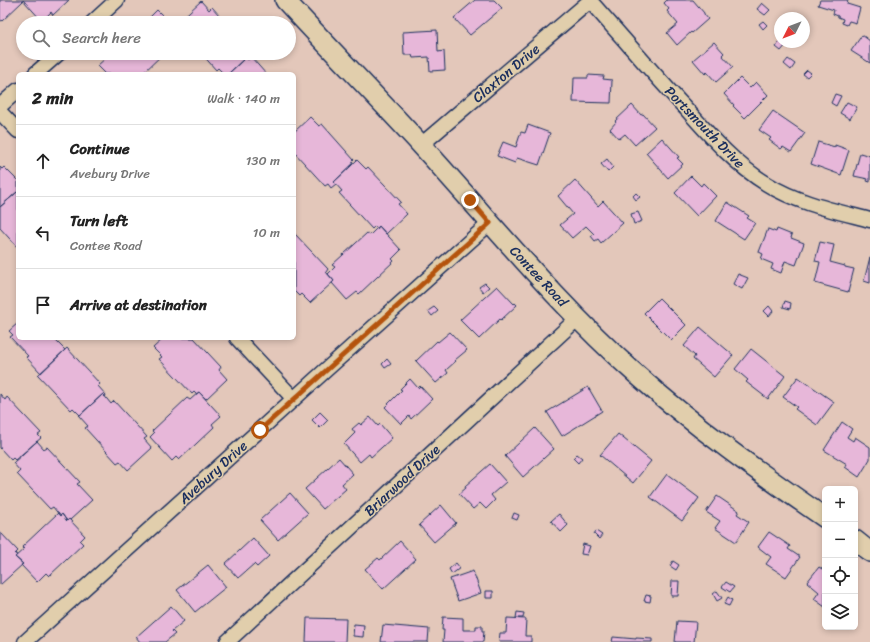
<!DOCTYPE html>
<meta charset="utf-8">
<style>
:root{--surface:#fff;--page:#f2f2f2;--text:#222;--muted:#767676;--line:#e0e0e0}
body{margin:0;font-family:Sriracha,sans-serif;background:var(--page);color:var(--text)}
.controls{position:absolute;right:12px;bottom:12px;display:grid;overflow:hidden;border-radius:6px;box-shadow:0 2px 6px #0003}
.controls button{width:36px;height:36px;display:grid;place-items:center;padding:0;border:0;border-bottom:1px solid var(--line);background:var(--surface);color:var(--text);font:20px sans-serif}
.compass{position:absolute;left:774px;top:12px;width:36px;height:36px;border-radius:50%;background:var(--surface);box-shadow:0 2px 6px #0003;rotate:228deg}
.stop{position:absolute;width:12px;height:12px;margin:-9px;border:3px solid #b45309;border-radius:50%;background:#fff}
.stop.end{background:#b45309;border-color:#fff;box-shadow:0 1px 4px #0008}
.list{margin:0;padding:0;list-style:none}
h2{display:flex;justify-content:space-between;align-items:center;height:52px;margin:0;padding:0 16px;font-size:17px}
h2 small{font-size:13px;font-weight:400;color:var(--muted)}
.list li{display:grid;grid-template-columns:26px 1fr auto;gap:12px;align-items:center;box-sizing:border-box;height:72px;padding:0 16px;border-top:1px solid var(--line)}
.list b{display:block;font-size:15px;white-space:nowrap}
.list p{margin:0;font-size:13px;white-space:nowrap;color:var(--muted)}
.list em{font-size:13px;font-style:normal;color:var(--muted)}
.icon{flex:none;width:22px;height:22px;fill:none;stroke:currentColor;stroke-width:2;stroke-linecap:round;stroke-linejoin:round}
.map{position:relative;flex:none;width:870px;height:642px;overflow:hidden}
.search{position:absolute;background:var(--surface);box-shadow:0 2px 6px #0003;left:16px;top:16px;width:280px;height:44px;display:flex;align-items:center;gap:10px;box-sizing:border-box;padding:0 14px;border-radius:22px;color:var(--muted);font-size:15px}
.panel{position:absolute;background:var(--surface);box-shadow:0 2px 6px #0003;left:16px;top:72px;width:280px;height:268px;border-radius:6px}
.map>svg:first-child{display:block}
</style>
<div class="map">
<svg width="870" height="642" viewBox="0 0 870 642">
<rect width="100%" height="100%" fill="#e3c7ba"/>
<filter id="ink" filterUnits="userSpaceOnUse"><feTurbulence type="fractalNoise" baseFrequency=".025" numOctaves="2"/><feDisplacementMap in="SourceGraphic" scale="8" xChannelSelector="R" yChannelSelector="G"/><feConvolveMatrix kernelMatrix="1 2 1 2 8 2 1 2 1" color-interpolation-filters="sRGB"/></filter>
<g filter="url(#ink)">
<path fill="#e7b7d9" stroke="#1b2f5e" d="M 0,0 L 23,0 L 23,1 L 2,21 L 0,20 Z
M 23,0 L 69,0 L 53,15 L 51,12 L 42,21 Z
M 475,0 L 494,0 L 502,8 L 470,35 L 454,18 Z
M 667,0 L 693,0 L 704,13 L 704,14 L 708,19 L 692,33 L 691,32 L 677,45 L 667,33 L 678,24 L 667,11 L 669,9 L 664,3 Z
M 820,0 L 848,0 L 847,4 L 860,8 L 856,23 L 849,21 L 847,25 L 842,23 L 843,19 L 838,17 L 838,16 L 833,14 L 834,10 L 818,5 Z
M 201,1 L 209,10 L 212,7 L 226,23 L 177,23 Z
M 762,3 L 770,10 L 765,15 L 757,9 Z
M 157,10 L 170,23 L 144,23 Z
M 763,21 L 767,25 L 763,29 L 759,24 Z
M 437,30 L 438,52 L 444,51 L 445,70 L 430,71 L 429,57 L 413,58 L 412,55 L 404,55 L 403,32 Z
M 862,35 L 870,41 L 870,63 L 851,51 Z
M 780,41 L 786,45 L 781,51 L 776,47 Z
M 714,42 L 724,53 L 722,55 L 733,67 L 716,82 L 707,72 L 705,74 L 693,60 Z
M 106,53 L 164,53 L 142,74 L 105,74 L 97,66 L 107,57 L 104,54 Z
M 201,53 L 250,53 L 251,54 L 247,58 L 246,57 L 228,74 L 224,74 L 218,68 L 216,70 Z
M 246,57 L 248,60 L 251,57 L 266,74 L 228,74 Z
M 788,59 L 795,64 L 791,70 L 784,64 Z
M 807,70 L 811,73 L 807,77 L 803,74 Z
M 588,75 L 604,76 L 603,79 L 612,80 L 611,103 L 573,102 L 574,78 L 588,78 Z
M 740,78 L 750,88 L 756,82 L 768,95 L 745,118 L 733,106 L 734,105 L 724,94 Z
M 835,94 L 841,96 L 836,106 L 831,103 Z
M 847,102 L 857,107 L 850,119 L 840,113 Z
M 632,105 L 641,115 L 643,114 L 655,127 L 635,145 L 625,134 L 619,139 L 610,129 L 616,122 L 615,121 Z
M 773,111 L 805,133 L 791,152 L 783,147 L 781,149 L 769,140 L 771,138 L 759,130 Z
M 310,117 L 319,126 L 322,124 L 354,160 L 352,162 L 354,163 L 334,182 L 336,184 L 331,188 L 328,184 L 325,186 L 294,152 L 294,149 L 295,148 L 294,147 L 294,132 Z
M 528,125 L 550,133 L 539,165 L 517,158 L 515,163 L 497,156 L 503,142 L 516,147 L 521,132 L 525,133 Z
M 662,138 L 679,157 L 677,158 L 683,164 L 668,178 L 646,153 Z
M 818,142 L 835,147 L 835,145 L 849,150 L 841,175 L 811,164 Z
M 860,153 L 870,156 L 870,182 L 867,181 L 868,179 L 854,176 Z
M 607,159 L 613,167 L 608,172 L 601,164 Z
M 357,160 L 366,169 L 368,167 L 401,202 L 398,204 L 407,214 L 386,234 L 379,226 L 377,229 L 375,226 L 372,229 L 339,193 L 342,191 L 334,182 Z
M 0,167 L 2,169 L 4,167 L 18,181 L 18,193 L 17,192 L 0,207 Z
M 691,176 L 701,186 L 703,183 L 716,196 L 697,216 L 675,193 Z
M 575,180 L 598,206 L 603,201 L 623,223 L 601,243 L 598,239 L 595,241 L 591,236 L 594,234 L 586,226 L 572,238 L 560,225 L 573,214 L 558,196 Z
M 17,192 L 18,193 L 18,248 L 0,228 L 0,207 Z
M 636,193 L 640,197 L 636,200 L 633,196 Z
M 727,202 L 749,216 L 747,218 L 755,223 L 744,239 L 716,221 Z
M 638,212 L 642,221 L 634,224 L 631,214 Z
M 379,226 L 401,250 L 392,259 L 394,261 L 359,294 L 357,292 L 347,300 L 332,283 L 334,281 L 328,274 L 335,267 L 332,265 L 367,233 L 370,235 Z
M 768,229 L 776,232 L 777,229 L 792,235 L 791,238 L 804,243 L 796,265 L 785,261 L 781,273 L 771,269 L 773,264 L 761,259 L 763,254 L 759,252 Z
M 295,234 L 328,269 L 326,272 L 334,281 L 310,303 L 301,294 L 299,296 L 294,291 L 294,235 Z
M 820,242 L 834,245 L 830,262 L 845,266 L 845,267 L 854,269 L 848,292 L 815,283 L 820,262 L 815,261 Z
M 870,257 L 870,283 L 864,281 Z
M 738,274 L 748,278 L 742,289 L 733,284 Z
M 485,283 L 489,287 L 483,292 L 479,287 Z
M 497,286 L 514,304 L 515,303 L 517,305 L 501,320 L 500,319 L 479,339 L 460,320 Z
M 659,298 L 686,325 L 671,340 L 644,313 Z
M 785,301 L 791,303 L 790,309 L 783,307 Z
M 769,306 L 773,311 L 769,316 L 764,311 Z
M 434,307 L 438,311 L 432,316 L 428,311 Z
M 18,323 L 18,338 L 53,338 L 65,350 L 41,373 L 26,357 L 28,356 L 10,337 L 13,335 L 9,331 Z
M 700,327 L 733,355 L 714,377 L 693,359 L 695,356 L 684,346 Z
M 450,332 L 467,350 L 455,360 L 456,361 L 446,370 L 448,373 L 436,383 L 416,361 L 437,341 L 438,342 Z
M 164,338 L 194,338 L 221,367 L 219,370 L 227,379 L 206,399 L 199,392 L 196,394 L 194,392 L 192,394 L 159,359 L 162,357 L 153,348 Z
M 67,348 L 100,384 L 98,386 L 106,395 L 105,397 L 103,394 L 80,415 L 73,408 L 71,410 L 38,375 Z
M 751,349 L 785,376 L 768,399 L 746,382 L 748,380 L 735,369 Z
M 387,359 L 391,364 L 385,368 L 382,364 Z
M 798,377 L 834,402 L 817,425 L 795,409 L 797,407 L 783,397 Z
M 410,379 L 418,388 L 420,386 L 432,399 L 411,419 L 409,416 L 401,424 L 385,407 L 402,390 L 400,389 Z
M 588,387 L 602,411 L 562,436 L 547,412 Z
M 199,392 L 221,416 L 212,424 L 214,427 L 179,460 L 176,457 L 172,461 L 150,437 L 154,433 L 152,431 L 187,398 L 190,400 Z
M 0,394 L 5,400 L 7,397 L 41,433 L 38,435 L 41,438 L 15,460 L 13,458 L 11,460 L 0,448 Z
M 103,394 L 111,404 L 114,401 L 147,437 L 144,439 L 152,448 L 128,470 L 120,461 L 117,463 L 85,428 L 88,426 L 79,416 Z
M 320,412 L 328,420 L 320,428 L 312,420 Z
M 370,417 L 378,426 L 380,424 L 392,438 L 371,457 L 369,454 L 360,462 L 344,444 L 355,433 L 352,429 L 359,423 L 361,425 Z
M 842,422 L 852,429 L 847,437 L 853,441 L 855,437 L 870,447 L 870,459 L 859,477 L 845,467 L 847,464 L 824,450 Z
M 535,428 L 554,449 L 523,477 L 505,456 Z
M 618,434 L 651,461 L 633,483 L 600,455 Z
M 37,441 L 44,449 L 47,447 L 80,482 L 77,484 L 92,500 L 70,520 L 69,519 L 67,521 L 62,514 L 60,516 L 53,507 L 50,509 L 17,474 L 20,471 L 13,463 Z
M 577,454 L 582,458 L 578,463 L 573,458 Z
M 339,458 L 353,474 L 342,484 L 346,489 L 323,509 L 305,489 Z
M 490,464 L 506,482 L 491,495 L 495,500 L 486,509 L 480,503 L 473,509 L 459,494 L 466,488 L 465,486 Z
M 667,474 L 699,498 L 682,521 L 650,497 Z
M 290,493 L 308,513 L 278,540 L 260,520 Z
M 717,496 L 739,511 L 737,514 L 749,522 L 736,542 L 715,528 L 720,521 L 706,512 Z
M 441,505 L 456,523 L 434,542 L 419,525 Z
M 58,513 L 60,516 L 62,514 L 67,521 L 69,519 L 70,520 L 85,536 L 80,541 L 83,544 L 49,576 L 46,573 L 37,582 L 21,565 L 23,564 L 15,557 L 24,549 L 22,547 Z
M 514,513 L 519,515 L 517,520 L 512,518 Z
M 559,514 L 568,525 L 561,532 L 551,521 Z
M 596,531 L 602,535 L 599,539 L 594,534 Z
M 0,532 L 18,551 L 15,554 L 17,555 L 15,557 L 23,564 L 0,585 Z
M 769,532 L 790,546 L 788,549 L 800,557 L 786,577 L 766,564 L 771,557 L 758,547 Z
M 253,538 L 269,556 L 257,567 L 254,564 L 238,578 L 225,564 Z
M 400,541 L 416,559 L 383,589 L 365,569 L 378,558 L 380,560 Z
M 583,544 L 590,546 L 587,555 L 581,554 Z
M 673,561 L 679,565 L 676,570 L 670,566 Z
M 456,563 L 460,568 L 452,574 L 449,569 Z
M 208,565 L 226,587 L 195,612 L 177,590 Z
M 819,567 L 825,571 L 825,607 L 814,599 L 819,592 L 807,582 Z
M 473,571 L 481,593 L 458,601 L 450,579 Z
M 672,581 L 679,581 L 678,596 L 671,596 Z
M 726,582 L 734,587 L 730,592 L 722,587 Z
M 486,591 L 493,591 L 493,598 L 486,598 Z
M 717,591 L 722,598 L 717,601 L 713,594 Z
M 646,595 L 651,596 L 650,602 L 644,601 Z
M 728,597 L 732,600 L 729,606 L 724,604 Z
M 171,606 L 184,621 L 172,631 L 175,634 L 165,642 L 140,642 L 136,637 Z
M 517,612 L 524,613 L 523,618 L 516,618 Z
M 443,617 L 463,618 L 463,630 L 476,630 L 476,626 L 482,626 L 482,631 L 484,631 L 483,642 L 443,642 L 444,630 L 442,630 Z
M 307,618 L 346,619 L 345,642 L 306,642 Z
M 507,618 L 526,619 L 525,636 L 531,636 L 531,642 L 499,642 L 500,633 L 506,633 Z
M 677,621 L 696,622 L 694,642 L 675,642 Z
M 354,624 L 364,625 L 363,637 L 353,636 Z
M 383,625 L 429,629 L 428,642 L 381,642 Z
M 613,637 L 636,639 L 636,638 L 652,639 L 652,642 L 612,642 Z"/>
<g fill="none" stroke-linecap="round" stroke-linejoin="round">
<defs>
<path id="street" d="M 590,1 C 623,38 655,76 689,112 C 713,139 736,165 767,184 C 797,203 836,211 870,220
M 92,23 L 117,0
M 35,74 L 59,53
M 0,106 L 18,90
M 0,112 L 18,131
M 421,145 L 591,0
M 237,338 L 294,399
M 25,642 L 328,368 L 490,223
M 227,642 L 578,318"/>
<path id="secondary" d="M 285,0 C 330,49 377,97 422,146 C 492,223 558,305 636,374 C 695,427 760,473 825,518
M 855,540 L 870,552"/>
</defs>
<use href="#street" stroke="#1b2f5e" stroke-width="17"/>
<use href="#secondary" stroke="#1b2f5e" stroke-width="22"/>
<use href="#street" stroke="#e1ceac" stroke-width="14"/>
<use href="#secondary" stroke="#e1ceac" stroke-width="19"/>
</g>
</g>
<g fill="none" stroke-linecap="round" stroke-linejoin="round" filter="url(#ink)">
<path stroke="#b45309" stroke-width="5" d="M 260,430 L 490,223 L 470,200"/>
</g>
<g text-anchor="middle" stroke-width="3" stroke-linejoin="round" paint-order="stroke">
<g font-size="14" fill="#1b2f5e" stroke="#e1ceac">
<text transform="translate(506 73) rotate(-40)" y="5">Claxton Drive</text>
<text transform="translate(705 127) rotate(46)" y="5">Portsmouth Drive</text>
<text transform="translate(539 276) rotate(47)" y="5">Contee Road</text>
<text transform="translate(213 472) rotate(-42)" y="5">Avebury Drive</text>
<text transform="translate(402 480) rotate(-43)" y="5">Briarwood Drive</text>
</g>
</g>
</svg>
<div class="controls">
<button>+</button>
<button>−</button>
<button><svg class="icon" aria-label="locate" viewBox="0 0 24 24"><circle cx="12" cy="12" r="6"/><path d="M12 2v4M12 18v4M2 12h4M18 12h4"/></svg></button>
<button><svg class="icon" aria-label="layers" viewBox="0 0 24 24"><path d="M12 4l9 5-9 5-9-5zM3 14l9 5 9-5"/></svg></button>
</div>
<svg class="compass" viewBox="-18 -18 36 36"><path d="M0-13l5 13h-10z" fill="#e53935"/><path d="M0 13l5-13h-10z" fill="#767676"/></svg>
<div class="stop" style="left:260px;top:430px"></div>
<div class="stop end" style="left:470px;top:200px"></div>
<div class="search"><svg class="icon" aria-label="search" viewBox="0 0 24 24"><circle cx="10" cy="10" r="6"/><path d="M15 15l6 6"/></svg>Search here</div>
<section class="panel">
<h2>2 min<small>Walk · 140 m</small></h2>
<ul class="list">
<li><svg class="icon" aria-label="ahead" viewBox="0 0 24 24"><path d="M12 20V5M6 11l6-6 6 6"/></svg><div><b>Continue</b><p>Avebury Drive</p></div><em>130 m</em></li>
<li><svg class="icon" aria-label="left" viewBox="0 0 24 24"><path d="M17 20v-9H6M10 6l-5 5 5 5"/></svg><div><b>Turn left</b><p>Contee Road</p></div><em>10 m</em></li>
<li><svg class="icon" aria-label="arrive" viewBox="0 0 24 24"><path d="M6 21V4h12l-3 4 3 4H6"/></svg><div><b>Arrive at destination</b></div></li>
</ul>
</section>
</div>
